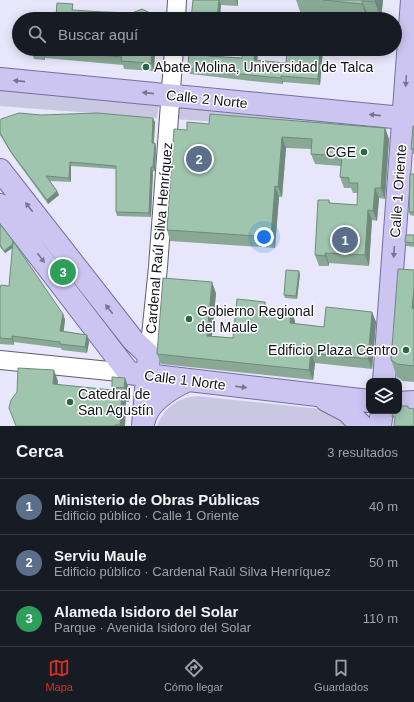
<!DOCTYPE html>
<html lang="es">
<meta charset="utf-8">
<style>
:root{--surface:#171b24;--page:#20242c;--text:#f1f3f6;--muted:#9ea1a6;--line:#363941;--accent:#d93025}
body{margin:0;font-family:Arial,sans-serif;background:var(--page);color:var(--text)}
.controls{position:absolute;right:12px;bottom:12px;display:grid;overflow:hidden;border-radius:8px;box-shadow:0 2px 10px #0003}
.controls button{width:36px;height:36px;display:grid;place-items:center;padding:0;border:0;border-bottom:1px solid var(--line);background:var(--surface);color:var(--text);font:20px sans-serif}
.you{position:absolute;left:264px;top:237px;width:14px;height:14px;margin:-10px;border:3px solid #fff;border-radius:50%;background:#1a73e8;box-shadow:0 0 0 6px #1a73e833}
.badge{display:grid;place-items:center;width:26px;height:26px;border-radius:50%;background:var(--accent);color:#fff;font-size:13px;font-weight:700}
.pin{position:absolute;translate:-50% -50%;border:2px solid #fff;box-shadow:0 1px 4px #0006}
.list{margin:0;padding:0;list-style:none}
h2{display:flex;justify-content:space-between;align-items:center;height:52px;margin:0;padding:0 16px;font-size:17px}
h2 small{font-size:13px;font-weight:400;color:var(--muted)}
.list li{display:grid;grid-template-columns:26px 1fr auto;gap:12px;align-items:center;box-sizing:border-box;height:56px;padding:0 16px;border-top:1px solid var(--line)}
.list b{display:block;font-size:15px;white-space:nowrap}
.list p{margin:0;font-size:13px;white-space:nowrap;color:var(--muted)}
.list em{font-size:13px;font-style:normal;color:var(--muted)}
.icon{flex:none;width:22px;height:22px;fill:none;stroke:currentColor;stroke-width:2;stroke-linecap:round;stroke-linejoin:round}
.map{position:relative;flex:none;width:414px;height:426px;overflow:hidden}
.search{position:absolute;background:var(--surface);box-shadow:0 2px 10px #0003;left:12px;right:12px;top:12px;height:44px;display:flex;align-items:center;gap:10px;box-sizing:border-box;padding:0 14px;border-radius:22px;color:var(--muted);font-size:15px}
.sheet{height:220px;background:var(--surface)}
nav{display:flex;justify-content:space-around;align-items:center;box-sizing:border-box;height:56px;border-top:1px solid var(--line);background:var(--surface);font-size:11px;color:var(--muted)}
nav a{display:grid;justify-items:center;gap:2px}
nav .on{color:var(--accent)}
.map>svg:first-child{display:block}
</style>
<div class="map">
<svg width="414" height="426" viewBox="0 0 414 426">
<rect width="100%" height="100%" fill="#e8e6fa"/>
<path fill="#c9c7e2" d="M 0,84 L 159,99 L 157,118 L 0,106 Z
M 175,100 L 388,122 L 386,133 L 174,119 Z
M 197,396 L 331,410 L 351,426 L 157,426 C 165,407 177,398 197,396 Z"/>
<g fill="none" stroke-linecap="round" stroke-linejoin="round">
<defs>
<path id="minor" d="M 176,19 L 177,0
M 149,355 L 158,267 L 174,49
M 0,360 L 129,373"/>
<path id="major" d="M 0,79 L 414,119
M 0,170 L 133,340 L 149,355 L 143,426
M 0,205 L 129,373 L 369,401
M 384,381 L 412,0
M 326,400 L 347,411 L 362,426
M 399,403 L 414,402
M 144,420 C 149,400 171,388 188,380
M 380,426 L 382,411"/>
</defs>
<use href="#minor" stroke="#5e5d6e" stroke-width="20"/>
<use href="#major" stroke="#756ea0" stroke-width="24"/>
<use href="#minor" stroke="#fff" stroke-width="18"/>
<use href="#major" stroke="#ccc5f2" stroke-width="22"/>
</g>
<path fill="#89a996" d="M 193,0 L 238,0 L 238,6 L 221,5 Z
M 296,0 L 383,0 L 381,19 L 369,18 L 368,19 L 349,19 L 301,14 Z
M 32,49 L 155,49 L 154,71 L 124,69 L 123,65 L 45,58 L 45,60 L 34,59 L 31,51 Z
M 211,49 L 211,56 L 242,58 L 243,49 L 258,49 L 258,50 L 257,60 L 286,63 L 287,49 L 323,49 L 320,85 L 283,82 L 283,84 L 261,82 L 190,74 L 188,68 Z
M 0,121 L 155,122 L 154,143 L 155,143 L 156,147 L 155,171 L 153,171 L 151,217 L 117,216 L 116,212 L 116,169 L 71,166 L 71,182 L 50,181 L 59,195 L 48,204 L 13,156 L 0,135 Z
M 209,124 L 385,128 L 389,139 L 385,199 L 379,198 L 377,221 L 372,220 L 369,266 L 329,263 L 329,266 L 319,266 L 315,255 L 329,200 L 330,203 L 357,205 L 358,193 L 353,193 L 351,188 L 344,188 L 340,177 L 341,166 L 315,164 L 311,154 L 312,149 L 286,148 L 282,197 L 279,197 L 275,248 L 170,241 L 167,230 L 187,130 Z
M 414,126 L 414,154 L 413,154 L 411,149 Z
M 414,174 L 414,216 L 410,215 L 409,212 Z
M 0,224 L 63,314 L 65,320 L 63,331 L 87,335 L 89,342 L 87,353 L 62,350 L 61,348 L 14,342 L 14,345 L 0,344 L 0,288 L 9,286 L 13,248 L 5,253 L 0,247 Z
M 414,235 L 414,247 L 406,246 L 405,242 Z
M 414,270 L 414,382 L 403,381 L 397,377 L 391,360 Z
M 300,274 L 297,299 L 285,298 L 284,295 Z
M 216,293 L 212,336 L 233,338 L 267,308 L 295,321 L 295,324 L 324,327 L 372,312 L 376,322 L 372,369 L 315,363 L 313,380 L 161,364 L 157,354 Z
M 125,378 L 130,392 L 129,402 L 126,402 L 125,426 L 16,426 L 58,381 L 57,385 L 113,390 L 112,387 Z"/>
<path fill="#6f8a7a" d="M 219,0 L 221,5 L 220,19 L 217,19 Z
M 236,0 L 238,0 L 238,6 Z
M 375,0 L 383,0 L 381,19 L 375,2 Z
M 362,1 L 369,18 L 368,19 L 367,19 L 362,4 Z
M 152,49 L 155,49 L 154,71 L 151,63 Z
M 208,49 L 211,49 L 210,62 L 208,56 Z
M 255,49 L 258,49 L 258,50 L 257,66 L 254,60 Z
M 320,49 L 323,49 L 320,85 L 318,79 Z
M 42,50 L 45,58 L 45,60 L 42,52 Z
M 281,76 L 283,82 L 283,84 L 281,78 Z
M 153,118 L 155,122 L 153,147 L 152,143 Z
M 385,128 L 389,139 L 385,199 L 381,188 Z
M 282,137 L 286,148 L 282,197 L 278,187 Z
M 155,143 L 156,147 L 155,171 L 153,167 Z
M 70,162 L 71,166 L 71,182 L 69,178 Z
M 151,167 L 153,171 L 151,217 L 149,213 Z
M 275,186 L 279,197 L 275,248 L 271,237 Z
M 375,188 L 379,198 L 377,221 L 373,211 Z
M 57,191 L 59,195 L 48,204 L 47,200 Z
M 368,210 L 372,220 L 369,266 L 365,255 Z
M 14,243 L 15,246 L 5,253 L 4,251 Z
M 325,253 L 329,263 L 329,266 L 325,256 Z
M 299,271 L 300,274 L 297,299 L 296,296 Z
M 212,282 L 216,293 L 211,346 L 207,336 Z
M 414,288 L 414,313 L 412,308 Z
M 265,302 L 269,312 L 264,308 Z
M 291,310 L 295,321 L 294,333 L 290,323 Z
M 372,312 L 376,322 L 372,369 L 368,359 Z
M 63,314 L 65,320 L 63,337 L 60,331 Z
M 87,335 L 89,342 L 87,353 L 85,347 Z
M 12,336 L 14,342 L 14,345 L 12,339 Z
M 311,353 L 315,363 L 313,380 L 309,370 Z
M 54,370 L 58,381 L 57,395 L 53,384 Z
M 125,378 L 130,392 L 129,402 L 124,388 Z
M 122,391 L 126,402 L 125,426 L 120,426 L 120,425 Z"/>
<path fill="#9fc5af" stroke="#6f8a7a" d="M 193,0 L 219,0 L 217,19 L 191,19 Z
M 323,0 L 375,0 L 375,2 L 362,1 L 362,4 Z
M 57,3 L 73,4 L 72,10 L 104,12 L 132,13 L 142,9 L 154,15 L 154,19 L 45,19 L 45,16 L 56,16 Z
M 32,49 L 152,49 L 151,63 L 121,61 L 122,57 L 42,50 L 42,52 L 31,51 Z
M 189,49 L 208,49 L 208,56 L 242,58 L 243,49 L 255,49 L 254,60 L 286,63 L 287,49 L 320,49 L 318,79 L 281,76 L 281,78 L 259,76 L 188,68 Z
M 19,113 L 41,115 L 97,113 L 153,118 L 152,143 L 155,143 L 153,167 L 151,167 L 149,213 L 116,212 L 116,166 L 70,162 L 69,178 L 46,176 L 57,191 L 47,200 L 11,152 L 0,133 L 0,121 L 1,119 Z
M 210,114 L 385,128 L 381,188 L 375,188 L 373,211 L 368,210 L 365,255 L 325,253 L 325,256 L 315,255 L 318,200 L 329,200 L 329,203 L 357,205 L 358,183 L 349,183 L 349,178 L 340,177 L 342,156 L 311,154 L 312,139 L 282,137 L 278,187 L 275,186 L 271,237 L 167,230 L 174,129 L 187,130 L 187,122 L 209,124 Z
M 413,126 L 414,126 L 414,149 L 411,149 Z
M 410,174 L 414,174 L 414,212 L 409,212 Z
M 0,224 L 13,241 L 13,244 L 4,251 L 0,245 Z
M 406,235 L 414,235 L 414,243 L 405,242 Z
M 13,241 L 63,314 L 60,331 L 87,335 L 85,347 L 60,344 L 60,342 L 12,336 L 12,339 L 0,338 L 0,288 L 1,285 L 9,286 Z
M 398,269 L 414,270 L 414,288 L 412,308 L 414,309 L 414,366 L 397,364 L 391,360 Z
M 286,270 L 299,271 L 296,296 L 284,295 Z
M 163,278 L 212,282 L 207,336 L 233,338 L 237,299 L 265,302 L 264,308 L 291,310 L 290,323 L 324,327 L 326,307 L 372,312 L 368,359 L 311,353 L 309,370 L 157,354 Z
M 18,368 L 54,370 L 53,384 L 122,391 L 120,425 L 115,425 L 115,426 L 16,426 L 9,408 L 11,400 L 17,392 Z
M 112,377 L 125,378 L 124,388 L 112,387 Z
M 399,406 L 408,406 L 408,408 L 414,409 L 414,426 L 394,426 L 395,417 L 392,417 L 393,411 L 399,411 Z"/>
<defs><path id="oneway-solid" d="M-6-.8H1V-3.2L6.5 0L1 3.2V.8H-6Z"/></defs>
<g fill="#797490">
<use href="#oneway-solid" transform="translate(19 81) rotate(-174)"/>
<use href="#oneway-solid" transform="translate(406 81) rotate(94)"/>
<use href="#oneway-solid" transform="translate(148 93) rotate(-174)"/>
<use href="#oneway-solid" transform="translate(375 115) rotate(-174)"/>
<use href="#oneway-solid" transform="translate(29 207) rotate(-128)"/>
<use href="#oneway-solid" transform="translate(394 252) rotate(94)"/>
<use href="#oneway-solid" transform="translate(41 258) rotate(53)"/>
<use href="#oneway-solid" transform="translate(109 309) rotate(-128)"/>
<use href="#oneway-solid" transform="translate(241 387) rotate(7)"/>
</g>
<g fill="#2d6348" stroke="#fff" stroke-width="1.5">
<circle cx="146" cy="67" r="4"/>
<circle cx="364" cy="152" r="4"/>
<circle cx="189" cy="319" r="4"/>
<circle cx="406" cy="350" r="4"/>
<circle cx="70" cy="402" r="4"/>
</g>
<g text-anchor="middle" stroke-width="3" stroke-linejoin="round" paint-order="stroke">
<g font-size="14" fill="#131219" stroke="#fff" text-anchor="start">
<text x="154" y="72">Abate Molina, Universidad de Talca</text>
<text x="356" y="157" text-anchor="end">CGE</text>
<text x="197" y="316">Gobierno Regional<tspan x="197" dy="16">del Maule</tspan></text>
<text x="398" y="355" text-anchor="end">Edificio Plaza Centro</text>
<text x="78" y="399">Catedral de<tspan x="78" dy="16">San Agustín</tspan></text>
</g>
<g font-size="14" fill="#131219" stroke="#fff">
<text transform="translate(207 99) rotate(6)" y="5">Calle 2 Norte</text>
<text transform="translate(398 191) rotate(-86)" y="5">Calle 1 Oriente</text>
<text transform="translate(159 238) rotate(-85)" y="5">Cardenal Raúl Silva Henríquez</text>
<text transform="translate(185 380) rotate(7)" y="5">Calle 1 Norte</text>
</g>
</g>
</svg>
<div class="controls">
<button><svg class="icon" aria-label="layers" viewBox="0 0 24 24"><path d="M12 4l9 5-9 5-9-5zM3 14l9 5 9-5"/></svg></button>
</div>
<div class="you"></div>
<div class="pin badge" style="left:345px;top:240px;background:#5c6f8a">1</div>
<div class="pin badge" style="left:199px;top:159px;background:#5c6f8a">2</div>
<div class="pin badge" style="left:63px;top:272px;background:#2e9e5b">3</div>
<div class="search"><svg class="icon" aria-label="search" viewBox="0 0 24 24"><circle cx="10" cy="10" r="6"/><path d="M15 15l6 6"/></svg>Buscar aquí</div>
</div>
<section class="sheet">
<h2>Cerca<small>3 resultados</small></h2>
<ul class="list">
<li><span class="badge" style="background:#5c6f8a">1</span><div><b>Ministerio de Obras Públicas</b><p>Edificio público · Calle 1 Oriente</p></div><em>40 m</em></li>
<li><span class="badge" style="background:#5c6f8a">2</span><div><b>Serviu Maule</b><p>Edificio público · Cardenal Raúl Silva Henríquez</p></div><em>50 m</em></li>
<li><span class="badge" style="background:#2e9e5b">3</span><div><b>Alameda Isidoro del Solar</b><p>Parque · Avenida Isidoro del Solar</p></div><em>110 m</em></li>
</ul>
</section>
<nav>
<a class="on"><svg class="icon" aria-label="map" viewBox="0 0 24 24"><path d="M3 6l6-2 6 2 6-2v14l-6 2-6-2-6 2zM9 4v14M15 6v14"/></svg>Mapa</a>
<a><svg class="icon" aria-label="directions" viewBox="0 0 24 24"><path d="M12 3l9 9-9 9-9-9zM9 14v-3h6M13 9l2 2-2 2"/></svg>Cómo llegar</a>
<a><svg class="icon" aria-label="saved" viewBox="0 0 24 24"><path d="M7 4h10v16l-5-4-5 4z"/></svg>Guardados</a>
</nav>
